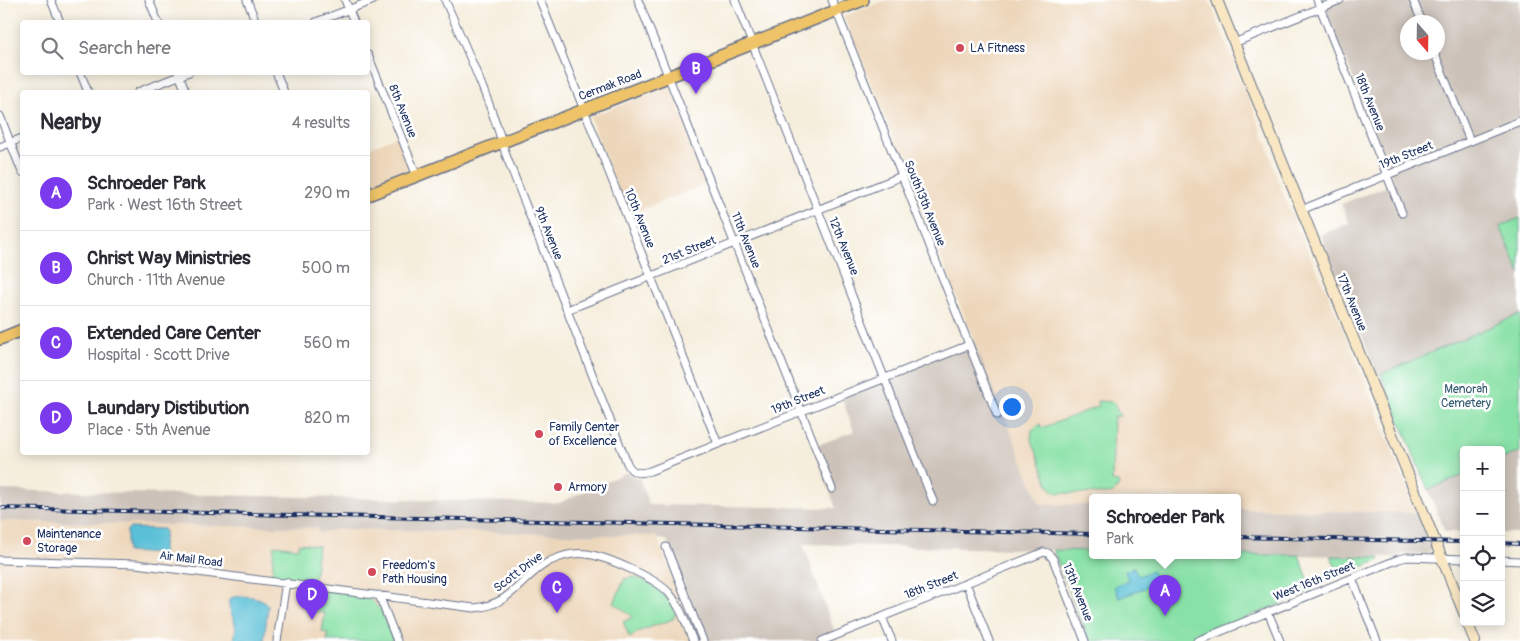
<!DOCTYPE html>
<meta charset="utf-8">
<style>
:root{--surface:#fff;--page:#f2f2f3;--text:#2b2b33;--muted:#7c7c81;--line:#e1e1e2;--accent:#7c3aed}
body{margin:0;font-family:Pangolin,sans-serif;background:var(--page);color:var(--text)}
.controls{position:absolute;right:15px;bottom:15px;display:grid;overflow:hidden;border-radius:5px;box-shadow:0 2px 12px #0003}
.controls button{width:45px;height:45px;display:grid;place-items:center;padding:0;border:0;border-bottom:1px solid var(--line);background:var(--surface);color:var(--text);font:25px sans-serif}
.compass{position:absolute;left:1400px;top:15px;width:45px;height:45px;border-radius:50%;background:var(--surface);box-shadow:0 2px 12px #0003;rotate:160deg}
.you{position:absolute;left:1011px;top:406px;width:18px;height:18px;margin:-12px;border:4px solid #fff;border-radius:50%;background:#1a73e8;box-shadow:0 0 0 8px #1a73e833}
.badge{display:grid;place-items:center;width:32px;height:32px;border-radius:50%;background:var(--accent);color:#fff;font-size:16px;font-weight:700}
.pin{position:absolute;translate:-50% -41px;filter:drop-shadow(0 1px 2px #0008)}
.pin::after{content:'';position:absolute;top:26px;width:18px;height:15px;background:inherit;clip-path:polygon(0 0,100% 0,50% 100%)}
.popup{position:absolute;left:1089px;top:494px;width:152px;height:65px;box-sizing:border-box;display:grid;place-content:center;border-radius:5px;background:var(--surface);filter:drop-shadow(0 1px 4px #0005);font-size:16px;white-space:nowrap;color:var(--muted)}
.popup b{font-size:19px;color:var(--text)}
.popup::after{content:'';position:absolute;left:50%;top:100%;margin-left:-10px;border:10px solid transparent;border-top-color:var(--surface)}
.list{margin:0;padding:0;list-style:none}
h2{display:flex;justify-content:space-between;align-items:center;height:65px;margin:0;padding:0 20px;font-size:21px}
h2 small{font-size:16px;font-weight:400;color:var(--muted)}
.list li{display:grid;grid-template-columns:32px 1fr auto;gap:15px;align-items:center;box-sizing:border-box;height:75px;padding:0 20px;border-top:1px solid var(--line)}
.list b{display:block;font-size:19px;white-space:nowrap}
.list p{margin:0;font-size:16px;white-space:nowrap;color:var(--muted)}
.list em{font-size:16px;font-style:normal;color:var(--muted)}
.icon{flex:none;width:28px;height:28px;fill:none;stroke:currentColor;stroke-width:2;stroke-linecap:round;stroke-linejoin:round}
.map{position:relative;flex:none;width:1520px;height:641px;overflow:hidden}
.search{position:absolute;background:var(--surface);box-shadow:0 2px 12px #0003;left:20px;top:20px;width:350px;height:55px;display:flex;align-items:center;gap:12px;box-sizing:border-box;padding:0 18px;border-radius:5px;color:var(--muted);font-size:19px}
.panel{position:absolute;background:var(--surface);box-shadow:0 2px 12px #0003;left:20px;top:90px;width:350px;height:365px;border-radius:5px}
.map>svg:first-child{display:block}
</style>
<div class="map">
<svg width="1520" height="641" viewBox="0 0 1520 641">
<rect width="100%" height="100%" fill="#fff"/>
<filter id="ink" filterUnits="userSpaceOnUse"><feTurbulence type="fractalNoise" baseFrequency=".02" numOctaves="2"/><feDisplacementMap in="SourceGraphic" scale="10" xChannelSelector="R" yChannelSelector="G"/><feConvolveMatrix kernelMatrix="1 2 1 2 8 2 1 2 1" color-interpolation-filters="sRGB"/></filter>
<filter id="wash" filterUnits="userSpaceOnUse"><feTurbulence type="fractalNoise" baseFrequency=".0096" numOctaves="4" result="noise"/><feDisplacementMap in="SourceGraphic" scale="20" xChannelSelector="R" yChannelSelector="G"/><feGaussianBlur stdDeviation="1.12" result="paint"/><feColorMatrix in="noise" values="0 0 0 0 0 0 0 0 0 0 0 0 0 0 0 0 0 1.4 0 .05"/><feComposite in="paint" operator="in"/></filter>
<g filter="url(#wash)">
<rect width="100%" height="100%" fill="#f6eedd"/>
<path fill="#edd7bb" d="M 887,0 L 1209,0 L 1268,146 L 1276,176 L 1285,199 L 1348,339 L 1417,513 L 1238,509 L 1238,497 L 1092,497 L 1092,505 L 1040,505 L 844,16 Z
M 670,86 L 709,183 L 627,215 L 590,117 Z
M 397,136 L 409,167 L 408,170 L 405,173 L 368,188 L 368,148 Z
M 0,521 L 317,528 L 319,533 L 338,529 L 656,536 L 697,641 L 0,641 Z"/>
<path fill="#ccc2b9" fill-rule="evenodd" d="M 1322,0 L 1520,0 L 1520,218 L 1501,226 L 1520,274 L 1520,314 L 1378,375 L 1321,235 L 1349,223 L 1341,204 L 1395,183 ZM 1408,22 L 1438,22 L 1438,52 L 1408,52 Z
M 974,341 L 1040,504 L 1092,505 L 1092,551 L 803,544 L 835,633 L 814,641 L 706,641 L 667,540 L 657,539 L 656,536 L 338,529 L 319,533 L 317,528 L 0,521 L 0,490 L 559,503 L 627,472 L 632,476 L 639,478 L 649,505 L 836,508 L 813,447 L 854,431 L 840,394 Z
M 1520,452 L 1520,533 L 1501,533 L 1501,459 Z
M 1464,475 L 1464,532 L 1445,532 L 1428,490 Z
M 1238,509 L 1417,513 L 1431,549 L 1427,554 L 1406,553 L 1396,557 L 1238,554 Z"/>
<path fill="#88e1a6" stroke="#528882" d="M 1520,218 L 1520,274 L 1500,226 Z
M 1520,314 L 1520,452 L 1501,459 L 1501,450 L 1464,450 L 1464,475 L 1428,490 L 1381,374 Z
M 1097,401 L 1113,402 L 1120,416 L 1114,416 L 1112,481 L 1118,482 L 1119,485 L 1113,493 L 1109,494 L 1058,493 L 1053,491 L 1049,486 L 1031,438 L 1032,430 L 1040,424 L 1042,428 L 1099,406 Z
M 299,543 L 318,546 L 314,581 L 272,576 L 274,545 L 298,548 Z
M 1053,550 L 1092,551 L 1092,555 L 1299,555 L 1313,591 L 1188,641 L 1090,641 Z
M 1331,556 L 1379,557 L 1380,560 L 1339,576 Z
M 630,577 C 649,578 668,596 676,613 L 673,619 L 637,632 L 630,638 L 623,622 L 631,618 L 632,616 L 614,603 L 625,578 L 628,579 Z
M 308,587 L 369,598 L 381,610 L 393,641 L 327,641 L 328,633 L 322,632 L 325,613 L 305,610 Z"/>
<path fill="#5ac0d7" stroke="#3a789a" d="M 130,528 L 163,529 L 165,531 L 162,554 L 127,552 L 127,530 Z
M 1134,567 L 1138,576 L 1152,571 L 1157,583 L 1119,598 L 1114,586 L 1128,580 L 1125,571 Z
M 236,596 C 247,597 262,595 268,606 L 264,641 L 235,641 C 233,635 237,630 235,624 C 233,615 228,610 229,599 Z"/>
</g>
<g filter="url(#ink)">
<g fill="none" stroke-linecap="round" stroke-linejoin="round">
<defs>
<path id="street" d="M 51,0 L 60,22
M 149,0 L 158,22
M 247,0 L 256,22
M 345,0 L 354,22
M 445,0 C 467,51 491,102 506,155 L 627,463 C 632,474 639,474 650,471 L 969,345
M 540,0 L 718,444
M 638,0 L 832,489
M 735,0 L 933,501
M 832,0 L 997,415
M 1317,0 L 1402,213
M 1413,0 L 1422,22
M 316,22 L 374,0
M 1234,43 L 1340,0
M 1434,52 L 1470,141
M 368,55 L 417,176
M 80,72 L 88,92
M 178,72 L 186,92
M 276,72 L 284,92
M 138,92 L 189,72
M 0,116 L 22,172
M 0,147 L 22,138
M 1301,210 L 1520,121
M 567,310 L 902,176
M 666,547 L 703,641
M 0,560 L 136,564 L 474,608 C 513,605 521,576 550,561 C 561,556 575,552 587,554 C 607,557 656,578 669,593 C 681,607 686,624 693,641
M 1501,560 L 1520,561
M 1352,578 L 1377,641
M 966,583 L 989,641
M 379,595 L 397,641
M 1268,612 L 1280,641
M 882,617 L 892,641
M 277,641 L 286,582
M 822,641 L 1044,552 L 1048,553 L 1053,559 L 1085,641
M 1197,641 L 1399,559 L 1407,557 L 1464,559"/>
<path id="secondary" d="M 1217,0 L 1464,613
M 1467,622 L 1475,641"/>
<path id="primary" d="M 368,195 L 863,0
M 0,339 L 22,330"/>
</defs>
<use href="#street" stroke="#68728a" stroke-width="9"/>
<use href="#secondary" stroke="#68728a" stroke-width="12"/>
<use href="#primary" stroke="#68728a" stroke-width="14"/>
<use href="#street" stroke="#fff" stroke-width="7"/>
<use href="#secondary" stroke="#f9e7c3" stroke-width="10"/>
<use href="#primary" stroke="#efc469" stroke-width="11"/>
<defs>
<path id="rail" d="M 0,508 L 1092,534
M 1238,537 L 1464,542
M 1501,543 L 1520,544"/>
</defs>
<use href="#rail" stroke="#1b2f5e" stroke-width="4"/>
<use href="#rail" stroke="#fff" stroke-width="2" stroke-dasharray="5.5" stroke-linecap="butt"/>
</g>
</g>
<g fill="#d1495b" stroke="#fff" stroke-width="2">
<circle cx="960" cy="48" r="5"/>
<circle cx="539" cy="434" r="5"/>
<circle cx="558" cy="487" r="5"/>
<circle cx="27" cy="541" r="5"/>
<circle cx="372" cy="572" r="5"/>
</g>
<g text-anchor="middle" stroke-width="5" stroke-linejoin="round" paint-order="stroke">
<g font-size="12" fill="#1b2f5e" stroke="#fff" text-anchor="start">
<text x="970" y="52">LA Fitness</text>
<text x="549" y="431">Family Center<tspan x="549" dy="14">of Excellence</tspan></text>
<text x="568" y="491">Armory</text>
<text x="37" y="538">Maintenance<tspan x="37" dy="14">Storage</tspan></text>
<text x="382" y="569">Freedom's<tspan x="382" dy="14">Path Housing</tspan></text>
</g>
<g font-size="12" fill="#1b2f5e" stroke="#fff">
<text transform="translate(610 85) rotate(-21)" y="4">Cermak Road</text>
<text transform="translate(1370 102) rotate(68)" y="4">18th Avenue</text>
<text transform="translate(403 111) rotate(68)" y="4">8th Avenue</text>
<text transform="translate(1406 155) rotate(-22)" y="4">19th Street</text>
<text transform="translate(925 203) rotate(68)" y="4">South13th Avenue</text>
<text transform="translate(640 218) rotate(68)" y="4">10th Avenue</text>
<text transform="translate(549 233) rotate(68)" y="4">9th Avenue</text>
<text transform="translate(746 240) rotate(68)" y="4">11th Avenue</text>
<text transform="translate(844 246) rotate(68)" y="4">12th Avenue</text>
<text transform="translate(689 250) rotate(-22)" y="4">21st Street</text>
<text transform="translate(1352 302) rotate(68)" y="4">17th Avenue</text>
<text transform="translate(798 400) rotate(-22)" y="4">19th Street</text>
<text transform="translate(191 559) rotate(7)" y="4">Air Mail Road</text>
<text transform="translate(518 572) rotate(-37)" y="4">Scott Drive</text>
<text transform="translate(1314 581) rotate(-22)" y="4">West 16th Street</text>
<text transform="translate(931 585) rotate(-22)" y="4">18th Street</text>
<text transform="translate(1078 592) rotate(68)" y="4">13th Avenue</text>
</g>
<g font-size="12" fill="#365c70" stroke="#fff">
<text x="1466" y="393">Menorah<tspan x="1466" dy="14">Cemetery</tspan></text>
</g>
</g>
</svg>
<div class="controls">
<button>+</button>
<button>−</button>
<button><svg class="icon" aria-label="locate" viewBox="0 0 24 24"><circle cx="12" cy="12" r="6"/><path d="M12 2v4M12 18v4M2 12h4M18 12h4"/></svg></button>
<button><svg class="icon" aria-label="layers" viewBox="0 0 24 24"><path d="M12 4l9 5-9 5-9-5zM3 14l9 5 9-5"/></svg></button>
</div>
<svg class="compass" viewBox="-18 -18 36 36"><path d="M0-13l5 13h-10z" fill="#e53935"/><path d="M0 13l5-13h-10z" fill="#7c7c81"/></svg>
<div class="you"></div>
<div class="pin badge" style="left:1165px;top:616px">A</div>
<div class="popup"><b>Schroeder Park</b>Park</div>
<div class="pin badge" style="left:696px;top:94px">B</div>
<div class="pin badge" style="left:557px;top:613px">C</div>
<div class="pin badge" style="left:312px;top:620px">D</div>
<div class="search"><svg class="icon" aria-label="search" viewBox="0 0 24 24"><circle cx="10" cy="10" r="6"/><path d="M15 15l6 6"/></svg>Search here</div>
<section class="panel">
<h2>Nearby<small>4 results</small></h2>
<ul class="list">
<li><span class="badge">A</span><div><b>Schroeder Park</b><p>Park · West 16th Street</p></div><em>290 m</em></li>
<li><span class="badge">B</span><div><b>Christ Way Ministries</b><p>Church · 11th Avenue</p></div><em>500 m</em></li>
<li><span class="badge">C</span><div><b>Extended Care Center</b><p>Hospital · Scott Drive</p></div><em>560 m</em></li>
<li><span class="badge">D</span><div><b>Laundary Distibution</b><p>Place · 5th Avenue</p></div><em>820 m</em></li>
</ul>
</section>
</div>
